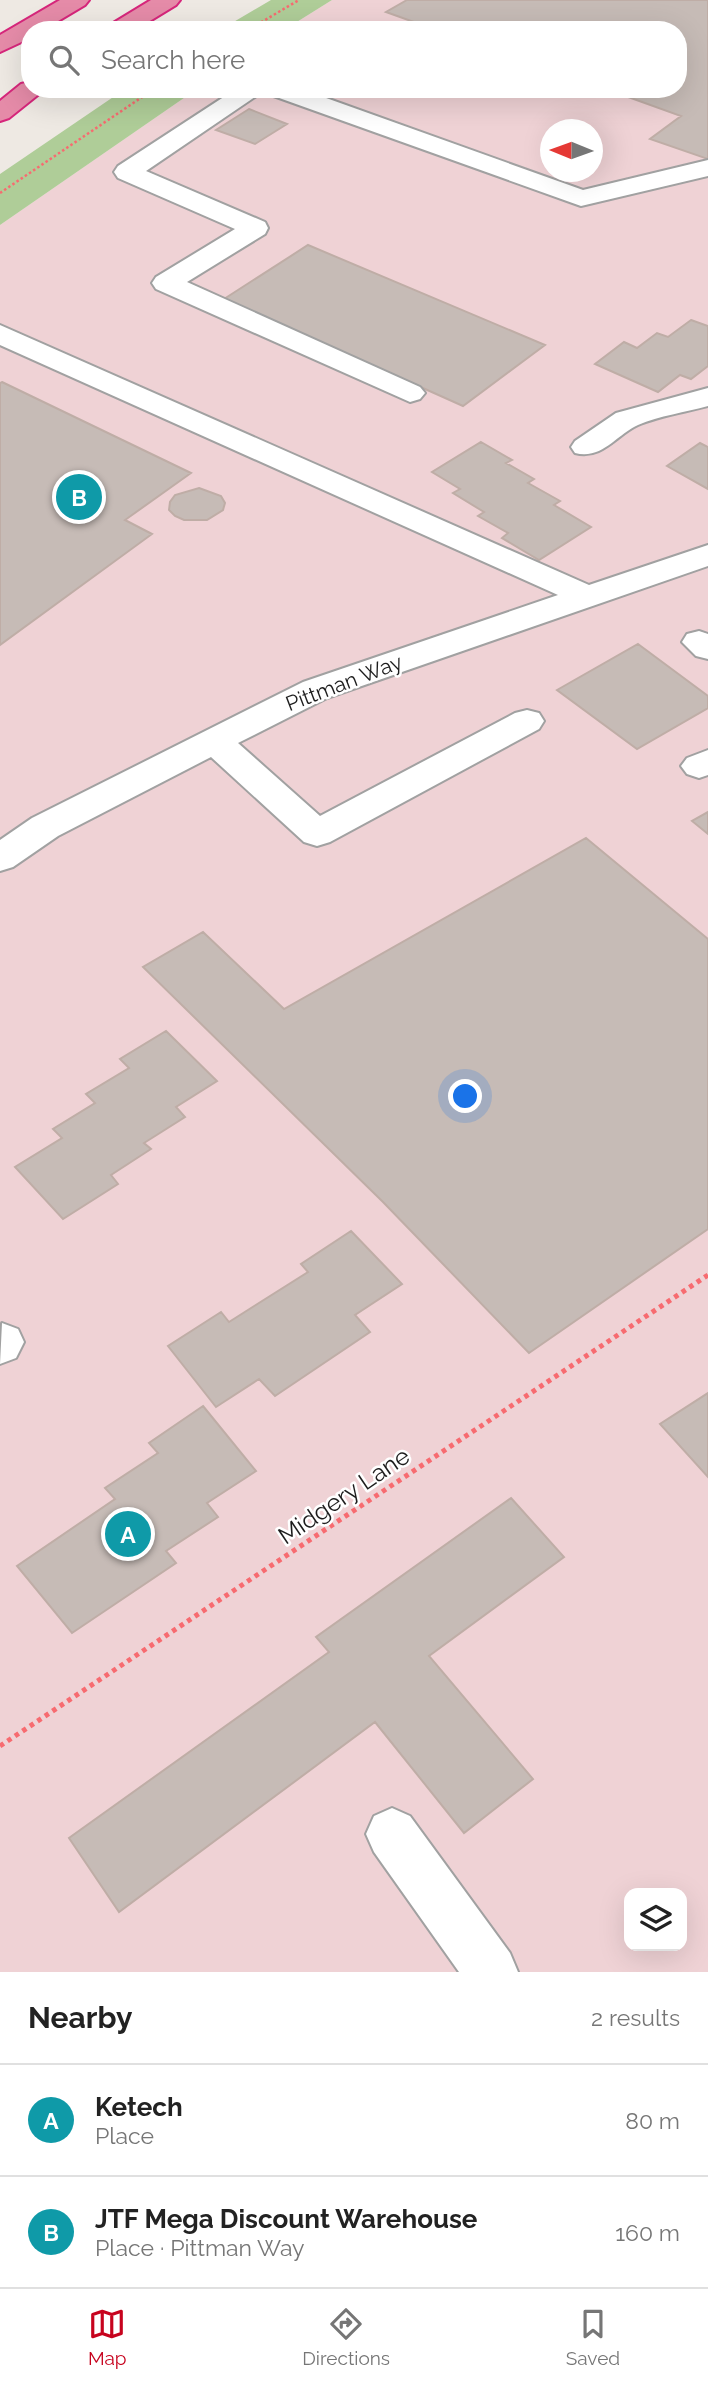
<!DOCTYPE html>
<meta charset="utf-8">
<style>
:root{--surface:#fff;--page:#f6f6f6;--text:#222;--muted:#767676;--line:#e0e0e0;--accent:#c7031e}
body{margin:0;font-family:Raleway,sans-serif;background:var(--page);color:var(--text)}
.controls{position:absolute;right:21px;bottom:21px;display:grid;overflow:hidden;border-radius:14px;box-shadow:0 7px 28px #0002}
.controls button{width:63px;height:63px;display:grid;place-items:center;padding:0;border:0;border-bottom:2px solid var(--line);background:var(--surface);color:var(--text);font:35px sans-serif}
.compass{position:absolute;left:540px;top:119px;width:63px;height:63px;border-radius:50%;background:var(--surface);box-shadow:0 7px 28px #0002;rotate:271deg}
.you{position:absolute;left:466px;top:1097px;width:24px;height:24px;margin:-18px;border:5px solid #fff;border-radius:50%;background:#1a73e8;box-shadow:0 0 0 10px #1a73e833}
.badge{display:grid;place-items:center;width:46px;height:46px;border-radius:50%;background:var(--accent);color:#fff;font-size:23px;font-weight:700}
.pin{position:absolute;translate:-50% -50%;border:4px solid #fff;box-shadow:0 2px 7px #0006}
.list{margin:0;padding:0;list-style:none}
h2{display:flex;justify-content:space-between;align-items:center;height:91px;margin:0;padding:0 28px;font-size:30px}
h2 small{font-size:23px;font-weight:400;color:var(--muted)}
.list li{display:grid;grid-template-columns:46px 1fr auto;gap:21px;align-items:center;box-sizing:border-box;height:112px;padding:0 28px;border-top:2px solid var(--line)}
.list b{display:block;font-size:26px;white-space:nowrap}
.list p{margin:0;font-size:23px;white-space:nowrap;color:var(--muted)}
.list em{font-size:23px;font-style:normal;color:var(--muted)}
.icon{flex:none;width:38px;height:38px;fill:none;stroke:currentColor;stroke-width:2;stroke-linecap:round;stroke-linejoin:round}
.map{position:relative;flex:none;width:708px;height:1972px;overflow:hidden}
.search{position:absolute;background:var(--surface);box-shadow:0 7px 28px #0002;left:21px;right:21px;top:21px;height:77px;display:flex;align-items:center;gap:18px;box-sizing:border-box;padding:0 24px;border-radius:28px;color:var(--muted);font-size:26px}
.sheet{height:315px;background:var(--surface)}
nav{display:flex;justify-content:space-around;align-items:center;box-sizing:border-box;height:98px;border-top:2px solid var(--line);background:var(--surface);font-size:19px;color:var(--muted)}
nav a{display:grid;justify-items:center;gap:4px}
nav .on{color:var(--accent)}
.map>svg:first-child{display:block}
</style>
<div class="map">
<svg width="708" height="1972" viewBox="0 0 708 1972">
<rect width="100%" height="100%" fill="#eee9e3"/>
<path fill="#efd2d5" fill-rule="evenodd" d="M 332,0 L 708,0 L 708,1972 L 0,1972 L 0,225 L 197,89 L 678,89 L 678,30 L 284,30 ZM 550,130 L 592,130 L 592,172 L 550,172 ZM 629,1893 L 682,1893 L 682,1946 L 629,1946 Z"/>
<path fill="#afcd98" d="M 271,0 L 332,0 L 284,30 L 220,30 Z
M 125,89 L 197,89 L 0,225 L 0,174 Z"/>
<path fill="#c6bbb6" stroke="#bfada6" stroke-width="2" d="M 407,0 L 708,0 L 708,159 L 650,139 L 681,116 L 606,89 L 678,89 L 678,30 L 436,30 L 386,12 Z
M 249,109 L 287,124 L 255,144 L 216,130 Z
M 308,245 L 545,345 L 463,406 L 224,299 Z
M 691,320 L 708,326 L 708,366 L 691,379 L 680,375 L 658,392 L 595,364 L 624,342 L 637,348 L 657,333 L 668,337 Z
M 2,382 L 191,473 L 125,520 L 152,534 L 0,645 L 0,383 Z
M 481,442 L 512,460 L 506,463 L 534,479 L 528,483 L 560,501 L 554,505 L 591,527 L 539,560 L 502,538 L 508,533 L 478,516 L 484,512 L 453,493 L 460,489 L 432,472 Z
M 700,443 L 708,447 L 708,489 L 667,466 Z
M 199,488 L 221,496 L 225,503 L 223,510 L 207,520 L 184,520 L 175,516 L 169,510 L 170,502 L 175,495 Z
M 638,644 L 708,696 L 708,708 L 637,749 L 557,690 Z
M 708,812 L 708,834 L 692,821 Z
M 586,838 L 708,939 L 708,1229 L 529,1353 L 383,1202 L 143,967 L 203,932 L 284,1009 Z
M 166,1031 L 217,1081 L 176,1107 L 185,1117 L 144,1143 L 151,1149 L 111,1175 L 118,1184 L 63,1219 L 15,1167 L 62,1138 L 53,1129 L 95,1103 L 86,1094 L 129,1068 L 120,1059 Z
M 351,1231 L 402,1284 L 355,1315 L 370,1332 L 275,1396 L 259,1379 L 216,1407 L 168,1346 L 221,1312 L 229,1322 L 308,1272 L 301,1264 Z
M 708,1393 L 708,1477 L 660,1424 Z
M 203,1406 L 256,1471 L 207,1503 L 218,1517 L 166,1551 L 176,1563 L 72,1633 L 17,1566 L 115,1499 L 105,1488 L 158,1453 L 149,1443 Z
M 511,1498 L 564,1557 L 429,1656 L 533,1779 L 464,1833 L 375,1722 L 119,1912 L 69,1838 L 329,1652 L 316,1637 Z"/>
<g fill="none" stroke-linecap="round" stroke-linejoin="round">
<defs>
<path id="minor" d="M 236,89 L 301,89 L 583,190 L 708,160 L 708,176 L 581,206 L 268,94 L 265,90 L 146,171 L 265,222 L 268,228 L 265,234 L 187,282 L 420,387 L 425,393 L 420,399 L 410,402 L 156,289 L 152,283 L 156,277 L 235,229 L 118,178 L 114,172 L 118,166 Z
M 0,325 L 589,585 L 708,545 L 708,566 L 327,698 L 238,743 L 320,816 L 515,713 L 527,710 L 539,713 L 544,721 L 539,729 L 330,842 L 317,846 L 304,842 L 211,757 L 58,836 L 13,867 L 0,871 L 0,840 L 32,818 L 303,682 L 558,595 L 0,345 Z
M 708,388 L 708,406 C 686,412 659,416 638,425 C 616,435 602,460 575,453 L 571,447 L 575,441 L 616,413 Z
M 699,631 L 708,634 L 708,659 L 696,656 L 682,642 L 687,634 Z
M 708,750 L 708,775 L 699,778 L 687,774 L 681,766 L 687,758 Z
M 2,1323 L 18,1329 L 24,1342 L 16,1358 L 0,1364 Z
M 392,1808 L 410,1816 L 510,1953 L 518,1972 L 459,1972 L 374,1852 L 366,1834 L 374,1816 Z"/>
<path id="highway" d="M 60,0 L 89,0 L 85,5 L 43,30 L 30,30 L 30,38 L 0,52 L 0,35 Z
M 151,0 L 180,0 L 176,5 L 135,30 L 106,30 L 110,25 Z
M 30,82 L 30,89 L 42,89 L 39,94 L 9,118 L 0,121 L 0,101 L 21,84 Z"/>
</defs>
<use href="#minor" stroke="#a1a1a1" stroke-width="4"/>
<use href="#highway" stroke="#d6267b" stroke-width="4"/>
<path stroke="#f76b70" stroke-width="2.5" stroke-dasharray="2.5 2.5" stroke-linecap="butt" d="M 248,30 L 299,0
M 0,193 L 154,89"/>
<path stroke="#f76b70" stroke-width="5" stroke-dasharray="4.5 4.5" stroke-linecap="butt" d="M 0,1746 L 708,1275"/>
<use href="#minor" fill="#fff" fill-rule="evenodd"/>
<use href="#highway" fill="#e58ba8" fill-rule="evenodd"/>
</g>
<g text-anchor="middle" stroke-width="5" stroke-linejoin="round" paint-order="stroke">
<g font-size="21" fill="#1d1d1d" stroke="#fff">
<text transform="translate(344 683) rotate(-21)" y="7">Pittman Way</text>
</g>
<g font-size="24" fill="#1d1d1d" stroke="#fff">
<text transform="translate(344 1496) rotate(-34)" y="8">Midgery Lane</text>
</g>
</g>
</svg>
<div class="controls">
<button><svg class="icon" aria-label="layers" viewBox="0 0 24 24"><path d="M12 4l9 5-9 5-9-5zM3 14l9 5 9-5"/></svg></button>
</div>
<svg class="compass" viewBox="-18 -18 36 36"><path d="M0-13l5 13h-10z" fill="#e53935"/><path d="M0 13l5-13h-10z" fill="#767676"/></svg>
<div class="you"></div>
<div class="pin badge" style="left:128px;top:1534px;background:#0f9aa8">A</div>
<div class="pin badge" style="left:79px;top:497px;background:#0f9aa8">B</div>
<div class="search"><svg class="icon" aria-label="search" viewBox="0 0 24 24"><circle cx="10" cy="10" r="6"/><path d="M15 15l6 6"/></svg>Search here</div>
</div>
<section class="sheet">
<h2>Nearby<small>2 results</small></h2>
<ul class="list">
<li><span class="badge" style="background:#0f9aa8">A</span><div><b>Ketech</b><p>Place</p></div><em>80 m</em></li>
<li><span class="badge" style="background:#0f9aa8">B</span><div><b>JTF Mega Discount Warehouse</b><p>Place · Pittman Way</p></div><em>160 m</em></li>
</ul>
</section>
<nav>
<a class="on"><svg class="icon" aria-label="map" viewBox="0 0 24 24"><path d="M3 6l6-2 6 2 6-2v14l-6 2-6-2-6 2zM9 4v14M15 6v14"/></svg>Map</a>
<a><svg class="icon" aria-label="directions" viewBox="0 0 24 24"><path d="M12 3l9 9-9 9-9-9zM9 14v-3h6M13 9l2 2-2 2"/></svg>Directions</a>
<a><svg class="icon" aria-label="saved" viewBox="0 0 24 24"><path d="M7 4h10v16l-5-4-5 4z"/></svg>Saved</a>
</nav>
